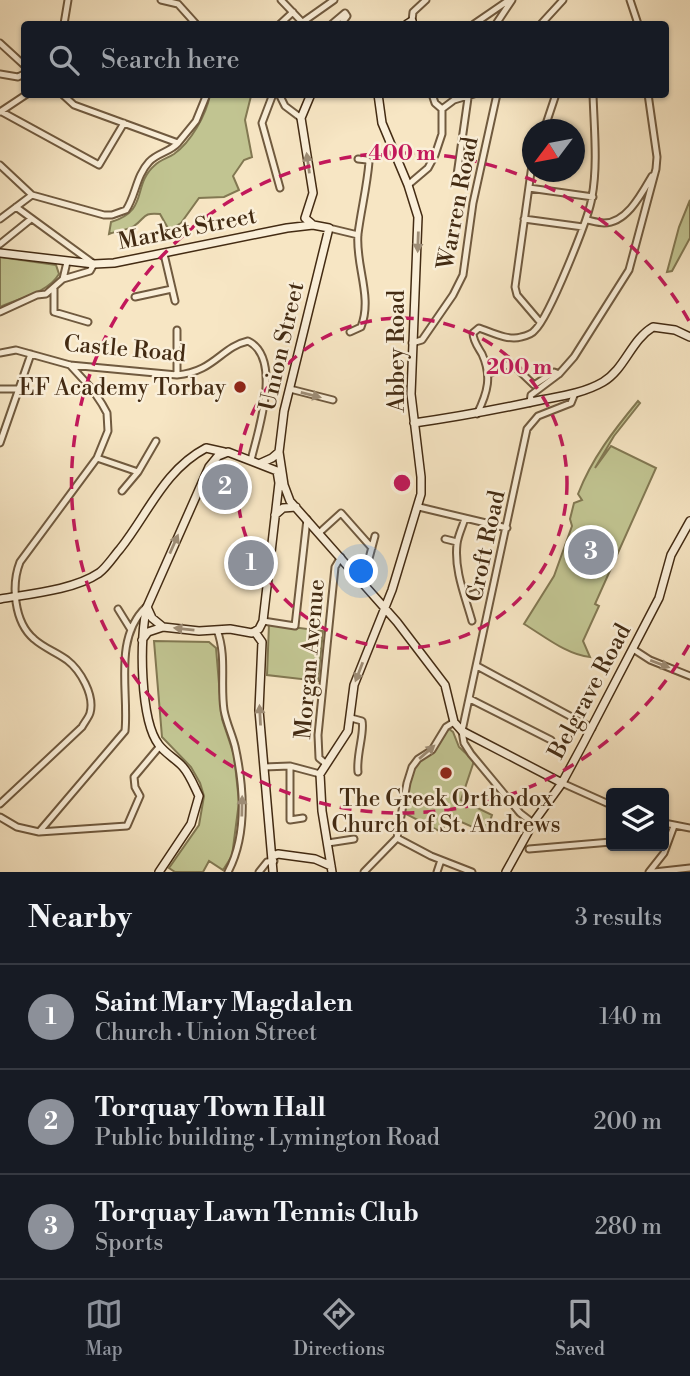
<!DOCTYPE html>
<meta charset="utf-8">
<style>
:root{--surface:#171b24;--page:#20242c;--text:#f1f3f6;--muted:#9ea1a6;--line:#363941;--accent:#8c9099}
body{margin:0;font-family:"Libre Bodoni",serif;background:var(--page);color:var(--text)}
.controls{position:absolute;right:21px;bottom:21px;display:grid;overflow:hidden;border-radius:7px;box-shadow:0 2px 5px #0004}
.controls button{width:63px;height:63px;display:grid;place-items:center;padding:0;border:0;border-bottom:2px solid var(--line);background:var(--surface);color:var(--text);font:35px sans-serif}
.compass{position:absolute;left:522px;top:119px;width:63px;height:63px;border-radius:50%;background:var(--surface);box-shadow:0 2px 5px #0004;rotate:238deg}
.you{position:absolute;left:362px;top:572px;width:24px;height:24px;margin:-18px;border:5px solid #fff;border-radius:50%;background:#1a73e8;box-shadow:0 0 0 10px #1a73e833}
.badge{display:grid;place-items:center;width:46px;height:46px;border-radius:50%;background:var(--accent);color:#fff;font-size:23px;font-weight:700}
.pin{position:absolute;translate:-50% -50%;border:4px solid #fff;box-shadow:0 2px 7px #0006}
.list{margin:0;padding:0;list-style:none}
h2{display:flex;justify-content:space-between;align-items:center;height:91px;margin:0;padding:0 28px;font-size:30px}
h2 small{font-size:23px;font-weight:400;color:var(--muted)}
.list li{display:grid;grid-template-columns:46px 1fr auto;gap:21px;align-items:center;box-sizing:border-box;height:105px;padding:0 28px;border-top:2px solid var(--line)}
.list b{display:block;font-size:26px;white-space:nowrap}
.list p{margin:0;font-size:23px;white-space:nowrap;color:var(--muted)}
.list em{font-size:23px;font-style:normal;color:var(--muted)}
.icon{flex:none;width:38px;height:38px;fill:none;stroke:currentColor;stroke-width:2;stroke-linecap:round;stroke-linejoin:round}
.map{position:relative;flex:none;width:690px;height:872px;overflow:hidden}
.search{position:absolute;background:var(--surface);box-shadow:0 2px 5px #0004;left:21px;right:21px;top:21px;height:77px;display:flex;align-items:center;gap:18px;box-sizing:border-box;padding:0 24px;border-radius:7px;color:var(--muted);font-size:26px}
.sheet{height:406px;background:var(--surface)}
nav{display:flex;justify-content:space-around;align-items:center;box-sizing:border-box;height:98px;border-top:2px solid var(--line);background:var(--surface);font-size:19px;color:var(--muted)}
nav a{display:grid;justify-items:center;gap:4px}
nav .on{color:var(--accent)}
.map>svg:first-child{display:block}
</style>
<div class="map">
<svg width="690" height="872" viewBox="0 0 690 872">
<rect width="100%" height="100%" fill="#f7e6c4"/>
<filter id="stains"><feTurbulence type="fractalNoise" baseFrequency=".00286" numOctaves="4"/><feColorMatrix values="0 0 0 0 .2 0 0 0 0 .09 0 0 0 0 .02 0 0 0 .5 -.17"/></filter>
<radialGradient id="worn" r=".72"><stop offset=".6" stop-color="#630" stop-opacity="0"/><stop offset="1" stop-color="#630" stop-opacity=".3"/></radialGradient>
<path fill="#c1c491" stroke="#827852" stroke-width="2" d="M 241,94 L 251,96 L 245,120 L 252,157 L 244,160 L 233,176 L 239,190 L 224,197 L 199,198 L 181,223 L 169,230 L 160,214 C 142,212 146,218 134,226 C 127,230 117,231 109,234 L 111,222 C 150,210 131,186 155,165 C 160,160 168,158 174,154 C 191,142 206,115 210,95 Z
M 690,200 L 690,238 L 672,271 L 667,272 L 679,227 Z
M 0,257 L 56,265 L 59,274 C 48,293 19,298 0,307 Z
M 638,401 L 640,403 L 614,436 L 595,468 L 611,446 L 656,468 L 595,604 L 599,606 L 583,641 L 590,657 C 567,655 544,636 524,624 L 554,576 L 572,526 L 570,519 L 574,503 L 582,500 L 578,494 C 592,458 614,430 638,401 Z
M 269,624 L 323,631 L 318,681 L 267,675 Z
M 154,641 L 209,642 L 216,648 L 222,719 L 234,755 L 239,802 L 232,856 L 223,870 L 209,861 L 203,872 L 175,872 L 169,868 L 199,825 L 204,796 L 200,783 L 191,767 L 162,737 Z
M 449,729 L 453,732 L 459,747 L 474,761 L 461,800 L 492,815 L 486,833 L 457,820 L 446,823 L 441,832 L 404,813 L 407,790 L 413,770 L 421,760 L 435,750 L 446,731 Z"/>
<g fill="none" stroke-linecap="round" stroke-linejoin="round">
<defs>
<path id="street" d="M 161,0 L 178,4 L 196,24
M 281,0 L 303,23
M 630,0 L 638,24
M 412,21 L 413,12 L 426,0
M 64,24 L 68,0
M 280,24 L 293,12
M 300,24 L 334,0
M 332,24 L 345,13 L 347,16 L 341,24
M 474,24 L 509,0
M 496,24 L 512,0
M 541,24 L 563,0
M 0,43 L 24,65
M 0,74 L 18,77 L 24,74
M 273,94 L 262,123 L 280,188
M 279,94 L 285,106 L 301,118
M 442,109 L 454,100 L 474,94
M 0,112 L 27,94
M 2,112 L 99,165 L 124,123
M 544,130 L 556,94
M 178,143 L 196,121 L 207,94
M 0,165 L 32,195 L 104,215 L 112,215 L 126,210 C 136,195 136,176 149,162 C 157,153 170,152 178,143 L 74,105 L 62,94
M 532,165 L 515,287 L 517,295 L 540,322
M 457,175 L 468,98
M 408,185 L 428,168 L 435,155 L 442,134 L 442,109 L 435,103 L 432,94
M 529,188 L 593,197
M 0,219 L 32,195
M 524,219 L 583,227
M 587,220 C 592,221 599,223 604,223 C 627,223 642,193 652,176
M 329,228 L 358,235
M 0,244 L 31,219
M 164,254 L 175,301
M 63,279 L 67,262
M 54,289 L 54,312 L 88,322
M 135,297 L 172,289
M 0,312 L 37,295 L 46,294 L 63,279 L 90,271 L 94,264 L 16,207
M 177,330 L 177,375
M 350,332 L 361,327 C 373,297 355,265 358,234 C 361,210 367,187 369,162 L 367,160 L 358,159
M 412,343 L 422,340 L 453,295 L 463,275 L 473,203 L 497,94
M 0,353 L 16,350 L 70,365 L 177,375 C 214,372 221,347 248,341 C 283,358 258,431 251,460
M 489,374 L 511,363 L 534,385 L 554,372 L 559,374
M 0,389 L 17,389
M 290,389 L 333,400
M 530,403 L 531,395 L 559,374 L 574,357 L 629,270 L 656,169 L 657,157 L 648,94
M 477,414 C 488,392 492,376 482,354 C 478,347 473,341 473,333 L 479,328 C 491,332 508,341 521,337 C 526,336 532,334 535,330 C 549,317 589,218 592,197 C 598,164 594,128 593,94
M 0,443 L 31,354
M 97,458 L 138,472
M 122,491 L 138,472 L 156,441
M 419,507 L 507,528
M 465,518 C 463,526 458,535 457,544 C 454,570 465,596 472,621
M 319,533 L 341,513 L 372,548
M 445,539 L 457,542
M 360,580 L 364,577 L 375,536
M 465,597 L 476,593
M 118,609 L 131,630
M 263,621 L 295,626 L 307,519
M 217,630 C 227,656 220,683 224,710 C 226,722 232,734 235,746 C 244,787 248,834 228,872
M 633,649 L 650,660 L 690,676
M 477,666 L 592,728
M 470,699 L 551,740
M 351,718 L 362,721 C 365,732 356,755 358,772
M 325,763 L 319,758 L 318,735 L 335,567 L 341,557
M 290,766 L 290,820 L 303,818
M 264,767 L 290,766 L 320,774
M 562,783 L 611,805
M 0,804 L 82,727 C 84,723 89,717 90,713 C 95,695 80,670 67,660 C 56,652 44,648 34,639 C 14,622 11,585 20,562 L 97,458 L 108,431 L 107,413 L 102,404 L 92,389 L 70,365
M 0,817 L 17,827 L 39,832 L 127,826 L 140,796 L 135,787 L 134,777 L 160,746
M 533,823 L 520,813 L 471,754 L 464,743 L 462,731 L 527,429 L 538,416 L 571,403 L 575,393
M 664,823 L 690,828
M 39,832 L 125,731 C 129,691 113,639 146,607
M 397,838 L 431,856 L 472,872
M 328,843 L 354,839
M 529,849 L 611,842
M 259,872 L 267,862 L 274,861
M 364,872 L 397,838 L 407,783 L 412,767 L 418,759 L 432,750 L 446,727 L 454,722
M 437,872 L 441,860
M 649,872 L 664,853 L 674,826
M 654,872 L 690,868"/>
<path id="secondary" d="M 407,24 L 412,21
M 311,94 L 301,118 L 313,193 L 305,218 L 312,224
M 0,253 L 94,264 L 114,263 L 287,228 L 313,225 L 329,228 L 284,411 L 279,452 L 272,458 L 261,463
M 414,423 C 457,417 499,409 541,400 C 562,396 584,393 603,382 C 625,369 631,340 653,327 L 675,330 L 690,337
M 279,452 L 284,485 L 290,501 L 397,622 L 445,685 L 454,722 L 462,731 L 562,783
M 275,515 L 283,508 L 296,507
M 0,599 C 29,594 74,590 99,573 C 107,567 113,557 120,549 C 148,514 164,470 206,448 L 224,452
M 147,607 L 152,618 L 163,627
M 255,632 L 262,642 L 259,710 L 273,872
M 142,640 L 148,632 L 163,627 L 199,631 L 230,629 L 252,633 L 259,629 L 263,621 L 279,483 L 277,471 L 228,452 L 218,456 L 209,467 L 147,607 C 139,636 140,721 159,745 C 166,754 176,759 183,767 C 190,775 194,786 199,796 L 191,824 L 159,872
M 273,856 L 278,854 L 315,859 L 331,866
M 332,872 L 322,811 L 320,774 L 348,731 L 354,685 L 392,590 L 421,494 L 421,477 L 411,394 L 418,217 L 408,185 L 382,123 L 378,94
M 506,872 L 533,823 L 562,783 L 583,744 L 659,598 L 671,555 L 690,521"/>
</defs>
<use href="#street" stroke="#705a3f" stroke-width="9"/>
<use href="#secondary" stroke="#432b13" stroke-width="10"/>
<use href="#street" stroke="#faefd9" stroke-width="5"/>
<use href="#secondary" stroke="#faefd9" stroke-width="7"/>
</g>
<defs><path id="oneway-solid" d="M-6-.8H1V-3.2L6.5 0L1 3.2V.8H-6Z" transform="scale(1.75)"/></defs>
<g fill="#9e8d76">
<use href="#oneway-solid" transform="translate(308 163) rotate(-98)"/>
<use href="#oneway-solid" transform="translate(418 242) rotate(92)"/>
<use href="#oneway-solid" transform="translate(311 395) rotate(14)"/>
<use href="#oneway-solid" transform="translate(174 544) rotate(-66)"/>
<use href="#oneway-solid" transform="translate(184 629) rotate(-174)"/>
<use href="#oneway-solid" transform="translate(660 664) rotate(21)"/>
<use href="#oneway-solid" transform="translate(359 672) rotate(111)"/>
<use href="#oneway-solid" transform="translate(260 715) rotate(-93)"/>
<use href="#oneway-solid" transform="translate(427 752) rotate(-41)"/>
<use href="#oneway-solid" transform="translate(242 806) rotate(-89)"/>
</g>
<g fill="none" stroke="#c2185b" stroke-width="3.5" stroke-dasharray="12 9">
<circle cx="402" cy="483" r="165"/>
<path d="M689 645A330 330 0 1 1 689 321"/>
</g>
<g fill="#8f2418" stroke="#faefd9" stroke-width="2.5">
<circle cx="240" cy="387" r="7"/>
<circle cx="446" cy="773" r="7"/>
</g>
<g text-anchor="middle" stroke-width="5" stroke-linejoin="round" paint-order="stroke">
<g font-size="23" fill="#432b13" stroke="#faefd9">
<text transform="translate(457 203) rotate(-79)" y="8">Warren Road</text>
<text transform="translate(187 228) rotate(-11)" y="8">Market Street</text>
<text transform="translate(281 346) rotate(-77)" y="8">Union Street</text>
<text transform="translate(125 348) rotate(5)" y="8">Castle Road</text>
<text transform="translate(396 351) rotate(-90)" y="8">Abbey Road</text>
<text transform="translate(485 546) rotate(-78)" y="8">Croft Road</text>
<text transform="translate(309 659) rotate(-85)" y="8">Morgan Avenue</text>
<text transform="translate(589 691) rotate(-62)" y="8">Belgrave Road</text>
</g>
<g font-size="23" fill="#432b13" stroke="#faefd9" text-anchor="end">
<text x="226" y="395">EF Academy Torbay</text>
<text x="446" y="806" text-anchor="middle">The Greek Orthodox<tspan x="446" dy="26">Church of St. Andrews</tspan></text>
</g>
</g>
<circle cx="402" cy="483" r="10" fill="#c2185b" stroke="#faefd9" stroke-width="3.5"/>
<g font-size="21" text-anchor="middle" font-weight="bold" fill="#c2185b" stroke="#faefd9" stroke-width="5" stroke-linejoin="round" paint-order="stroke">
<text x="402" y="160">400 m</text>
<text x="519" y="374">200 m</text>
</g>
<rect width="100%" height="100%" filter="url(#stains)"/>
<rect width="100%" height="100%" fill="url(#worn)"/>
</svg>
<div class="controls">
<button><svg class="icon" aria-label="layers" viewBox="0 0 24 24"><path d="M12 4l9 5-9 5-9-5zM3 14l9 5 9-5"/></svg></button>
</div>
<svg class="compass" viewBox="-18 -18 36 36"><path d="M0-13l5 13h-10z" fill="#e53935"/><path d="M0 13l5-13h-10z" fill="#9ea1a6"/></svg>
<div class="you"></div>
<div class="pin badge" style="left:251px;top:563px">1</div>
<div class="pin badge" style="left:225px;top:487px">2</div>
<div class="pin badge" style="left:591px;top:552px">3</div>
<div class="search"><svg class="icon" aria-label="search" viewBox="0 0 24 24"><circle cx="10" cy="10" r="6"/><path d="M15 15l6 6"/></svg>Search here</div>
</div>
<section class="sheet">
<h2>Nearby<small>3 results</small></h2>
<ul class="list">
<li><span class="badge">1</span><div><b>Saint Mary Magdalen</b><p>Church · Union Street</p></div><em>140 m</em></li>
<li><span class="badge">2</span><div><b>Torquay Town Hall</b><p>Public building · Lymington Road</p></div><em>200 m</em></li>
<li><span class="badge">3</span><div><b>Torquay Lawn Tennis Club</b><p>Sports</p></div><em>280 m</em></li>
</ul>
</section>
<nav>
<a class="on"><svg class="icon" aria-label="map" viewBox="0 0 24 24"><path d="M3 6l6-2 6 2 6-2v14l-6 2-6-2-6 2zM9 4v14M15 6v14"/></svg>Map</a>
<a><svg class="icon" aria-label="directions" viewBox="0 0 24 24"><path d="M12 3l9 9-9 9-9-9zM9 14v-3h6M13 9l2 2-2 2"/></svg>Directions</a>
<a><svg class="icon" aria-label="saved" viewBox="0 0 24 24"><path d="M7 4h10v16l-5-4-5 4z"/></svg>Saved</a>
</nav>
